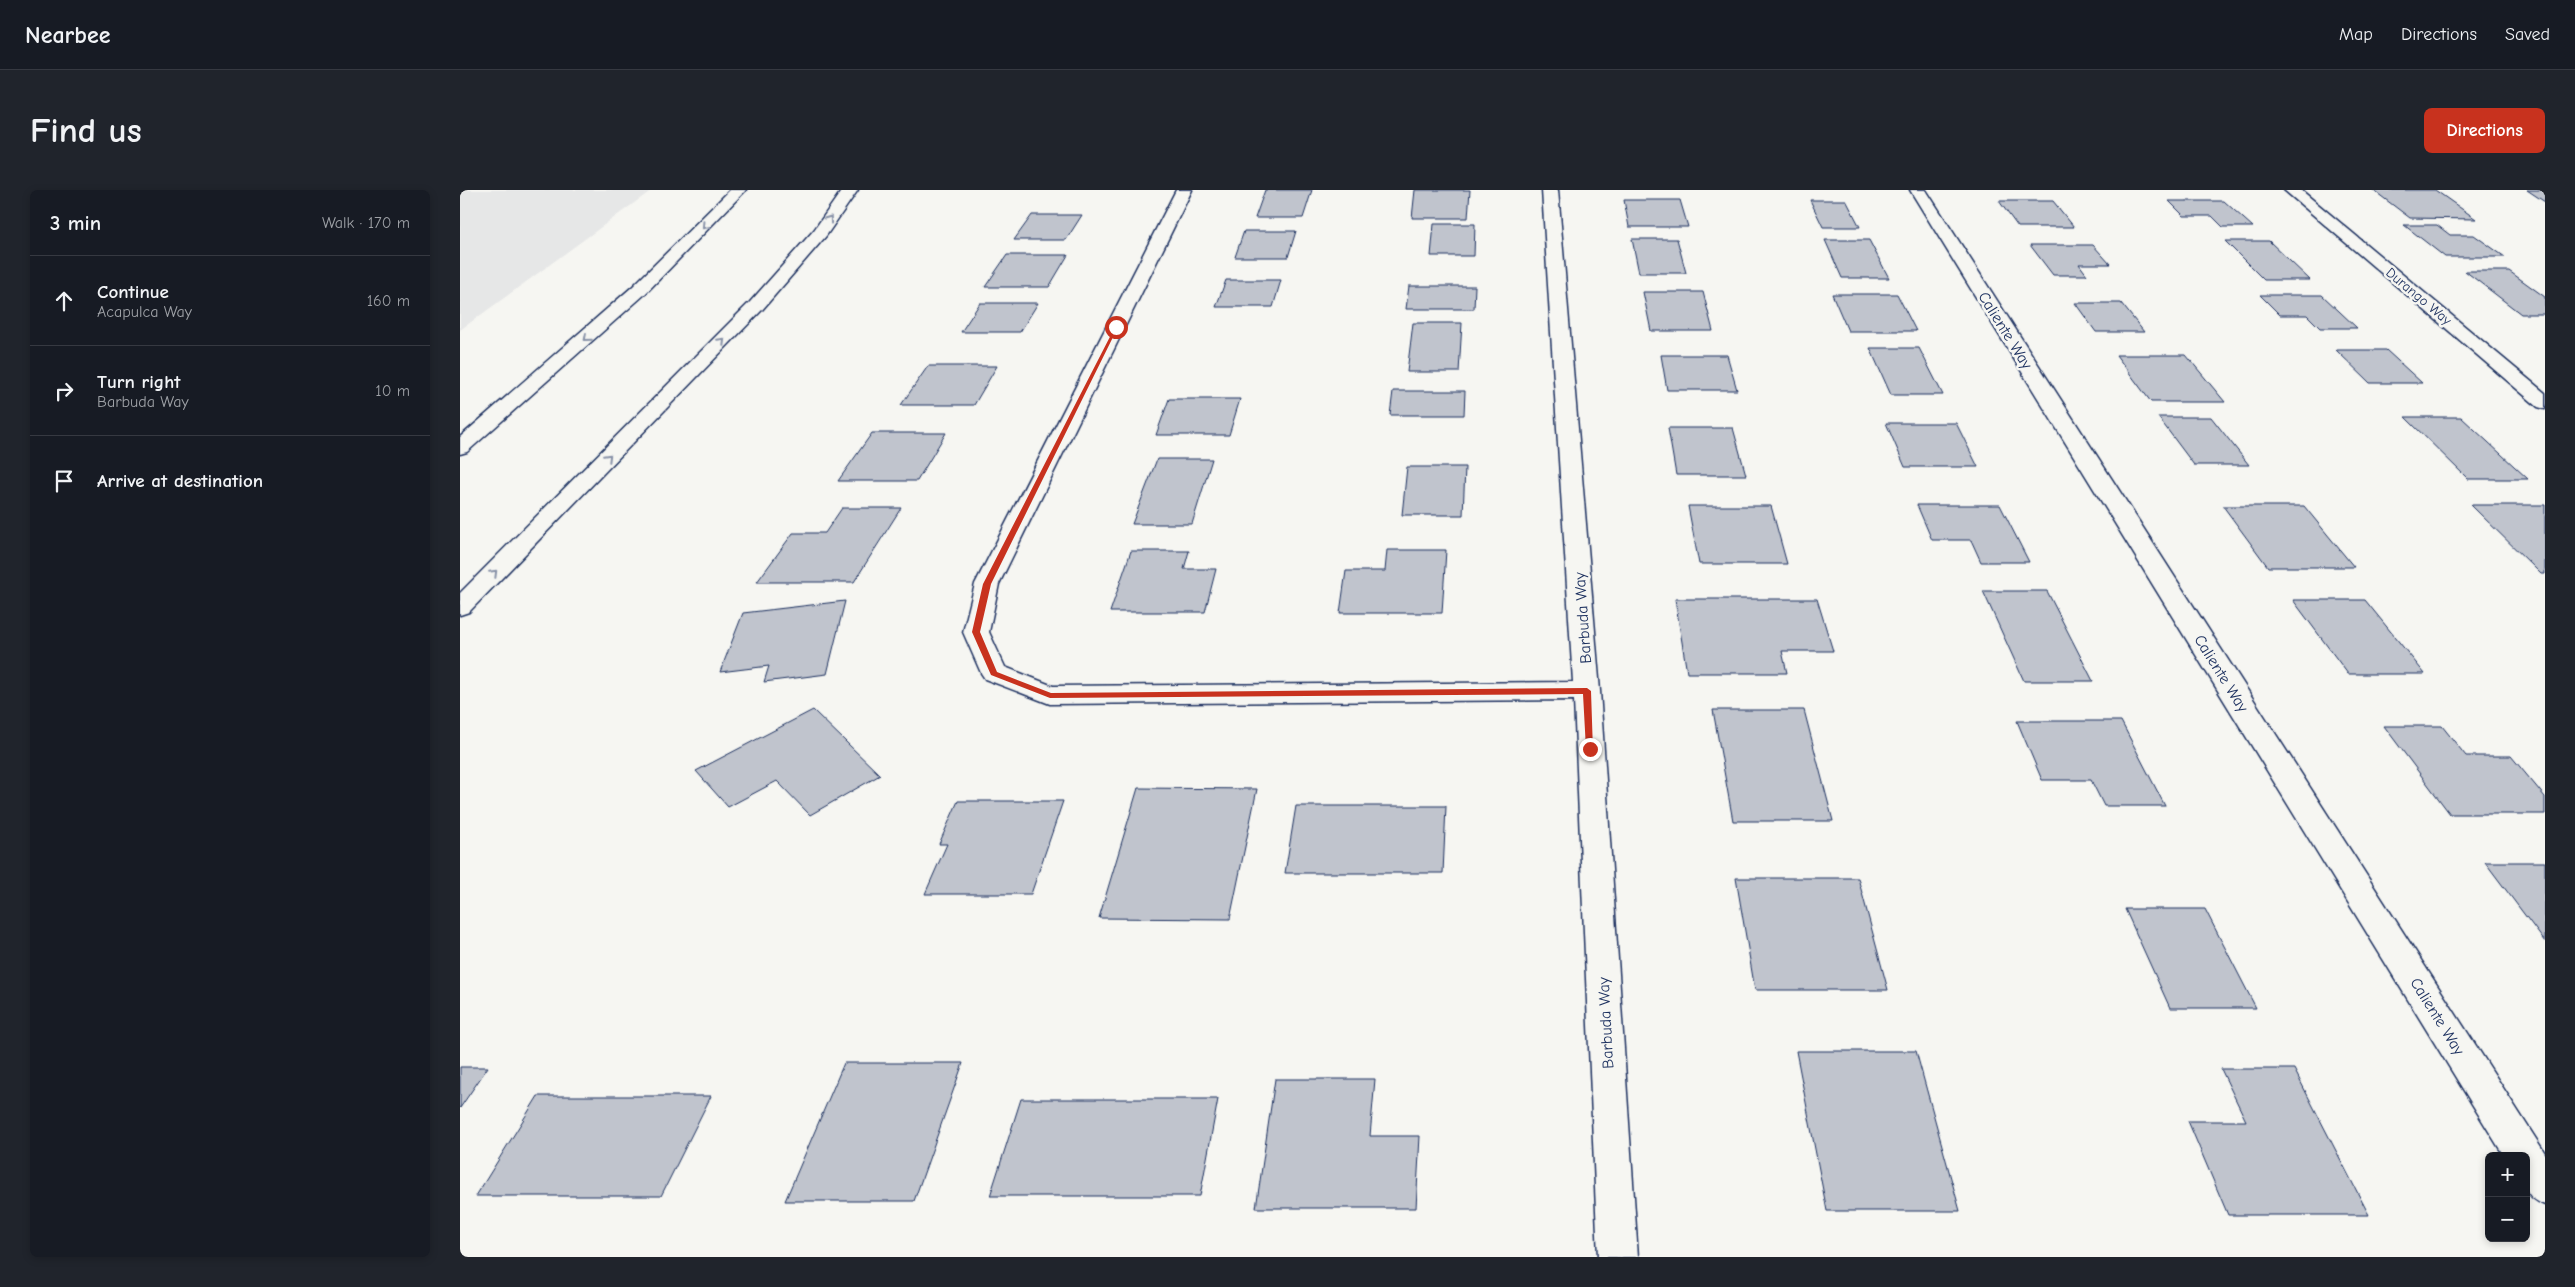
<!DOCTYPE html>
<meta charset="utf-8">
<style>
:root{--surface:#171b24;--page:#20242c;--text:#f1f3f6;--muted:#9ea1a6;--line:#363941;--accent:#c8321e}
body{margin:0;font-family:"Comic Neue",sans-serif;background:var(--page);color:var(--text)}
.controls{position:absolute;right:15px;bottom:15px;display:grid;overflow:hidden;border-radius:8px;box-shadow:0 2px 8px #0003}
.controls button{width:45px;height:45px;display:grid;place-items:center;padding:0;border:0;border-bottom:1px solid var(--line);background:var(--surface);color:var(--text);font:25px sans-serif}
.stop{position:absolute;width:15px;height:15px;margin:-11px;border:4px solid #c8321e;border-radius:50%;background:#fff}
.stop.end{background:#c8321e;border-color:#fff;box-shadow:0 1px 5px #0008}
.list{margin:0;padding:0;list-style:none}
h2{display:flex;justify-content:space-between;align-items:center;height:65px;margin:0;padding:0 20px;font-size:21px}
h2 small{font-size:16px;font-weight:400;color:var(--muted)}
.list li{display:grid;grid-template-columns:32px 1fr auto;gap:15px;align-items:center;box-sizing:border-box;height:90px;padding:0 20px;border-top:1px solid var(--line)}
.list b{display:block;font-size:19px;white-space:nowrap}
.list p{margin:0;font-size:16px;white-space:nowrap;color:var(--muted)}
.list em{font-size:16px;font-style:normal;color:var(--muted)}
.icon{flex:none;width:28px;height:28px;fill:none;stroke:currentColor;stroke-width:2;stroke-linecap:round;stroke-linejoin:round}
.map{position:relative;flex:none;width:2085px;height:1067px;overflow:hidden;border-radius:8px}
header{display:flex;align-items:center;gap:30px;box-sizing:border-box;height:70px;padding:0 25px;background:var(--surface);border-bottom:1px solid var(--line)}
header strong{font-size:24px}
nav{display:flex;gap:28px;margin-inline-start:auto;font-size:18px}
.intro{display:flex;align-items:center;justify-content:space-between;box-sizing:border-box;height:120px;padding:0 30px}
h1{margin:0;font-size:35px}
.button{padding:12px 22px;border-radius:8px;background:var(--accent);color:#fff;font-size:18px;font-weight:700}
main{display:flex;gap:30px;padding:0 30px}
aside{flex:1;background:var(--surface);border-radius:8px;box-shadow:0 2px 8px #0003}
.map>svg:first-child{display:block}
</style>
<header>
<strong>Nearbee</strong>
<nav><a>Map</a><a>Directions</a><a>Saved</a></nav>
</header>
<div class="intro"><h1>Find us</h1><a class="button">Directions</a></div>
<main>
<aside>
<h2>3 min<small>Walk · 170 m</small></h2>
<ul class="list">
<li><svg class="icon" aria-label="ahead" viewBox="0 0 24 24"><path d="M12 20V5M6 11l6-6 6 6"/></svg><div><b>Continue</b><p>Acapulca Way</p></div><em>160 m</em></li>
<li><svg class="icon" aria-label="right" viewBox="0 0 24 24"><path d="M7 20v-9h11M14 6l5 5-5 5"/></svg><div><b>Turn right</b><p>Barbuda Way</p></div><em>10 m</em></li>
<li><svg class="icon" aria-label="arrive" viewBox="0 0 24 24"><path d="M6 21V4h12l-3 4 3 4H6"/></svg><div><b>Arrive at destination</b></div></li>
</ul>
</aside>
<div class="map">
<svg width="2085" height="1067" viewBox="0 0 2085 1067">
<rect width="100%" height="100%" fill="#f6f6f2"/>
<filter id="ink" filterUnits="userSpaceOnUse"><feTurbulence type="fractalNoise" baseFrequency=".02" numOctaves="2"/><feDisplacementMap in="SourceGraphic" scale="10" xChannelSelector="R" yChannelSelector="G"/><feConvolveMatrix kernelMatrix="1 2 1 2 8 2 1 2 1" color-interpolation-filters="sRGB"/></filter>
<g filter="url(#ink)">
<path fill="#e6e7e7" d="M 0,0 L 192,0 L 0,140 Z"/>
<path fill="#c0c4cd" stroke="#1b2f5e" d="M 805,0 L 852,0 L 843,28 L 795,28 Z
M 955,0 L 1010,0 L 1008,28 L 952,28 Z
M 1913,0 L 1975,0 L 2016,29 L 1950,28 Z
M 2067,0 L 2085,0 L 2085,12 Z
M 1164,10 L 1220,10 L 1228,37 L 1169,37 Z
M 1350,10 L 1386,10 L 1400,37 L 1363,37 Z
M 1539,11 L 1593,11 L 1614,37 L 1558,37 Z
M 1709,11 L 1764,11 L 1793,37 L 1763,37 L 1752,26 L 1724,26 Z
M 572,25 L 622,25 L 606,50 L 554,50 Z
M 974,34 L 1015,34 L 1014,66 L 971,66 Z
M 1944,35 L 1977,35 L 1990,45 L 2014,45 L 2045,67 L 1985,67 Z
M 784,41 L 836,41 L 828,67 L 775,67 Z
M 1172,49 L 1217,49 L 1226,83 L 1179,83 Z
M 1365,50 L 1409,50 L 1429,88 L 1382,88 Z
M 1765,51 L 1809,51 L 1850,90 L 1804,90 Z
M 1570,55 L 1633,55 L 1650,74 L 1619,74 L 1627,85 L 1593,85 Z
M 547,65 L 608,65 L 589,97 L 525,97 Z
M 2005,81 L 2049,81 L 2085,107 L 2085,124 L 2061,124 Z
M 766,90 L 821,90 L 813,117 L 756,117 Z
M 949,96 L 1015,96 L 1014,119 L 946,119 Z
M 1183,102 L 1243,102 L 1253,141 L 1191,141 Z
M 1372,104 L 1437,104 L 1456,141 L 1388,141 Z
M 1800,105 L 1862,105 L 1897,138 L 1860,138 L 1847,125 L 1820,125 Z
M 520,113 L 578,113 L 560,142 L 501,142 Z
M 1615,113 L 1661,113 L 1684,142 L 1636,142 Z
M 953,133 L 1002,133 L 999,182 L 947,182 Z
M 1410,158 L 1459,158 L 1483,205 L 1431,205 Z
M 1876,160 L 1926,160 L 1962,193 L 1910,193 Z
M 1201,165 L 1267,165 L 1277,200 L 1207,200 Z
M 1656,165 L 1726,165 L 1765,212 L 1691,212 Z
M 468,176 L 537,176 L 514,215 L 441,215 Z
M 933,201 L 1005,201 L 1004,225 L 930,225 Z
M 709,209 L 780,209 L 769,245 L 696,245 Z
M 1698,227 L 1751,227 L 1789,275 L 1734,275 Z
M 1945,227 L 2001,227 L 2068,289 L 2008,289 Z
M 1426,233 L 1496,233 L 1518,277 L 1445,277 Z
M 1208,238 L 1273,238 L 1286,285 L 1216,285 Z
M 412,243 L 486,243 L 457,291 L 378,291 Z
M 697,269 L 752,269 L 732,334 L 672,334 Z
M 947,277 L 1005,277 L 1003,325 L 942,325 Z
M 1457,315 L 1540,315 L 1569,372 L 1521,372 L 1511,350 L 1472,350 Z
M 2011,315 L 2085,315 L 2085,384 L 2081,384 Z
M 1228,316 L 1311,316 L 1327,374 L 1239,374 Z
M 1763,316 L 1844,316 L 1894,377 L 1808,377 Z
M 382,318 L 441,318 L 394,392 L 297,392 L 333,343 L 365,343 Z
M 927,360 L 986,360 L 982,423 L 880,423 L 886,381 L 925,381 Z
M 671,361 L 729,361 L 724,379 L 756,379 L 745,422 L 650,422 Z
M 1523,401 L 1587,401 L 1633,491 L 1564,491 Z
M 1215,409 L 1357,409 L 1373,461 L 1322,461 L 1327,483 L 1227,483 Z
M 1833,410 L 1905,410 L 1965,484 L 1888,484 Z
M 385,411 L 367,484 L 304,492 L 309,476 L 260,482 L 283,423 Z
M 353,520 L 420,585 L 350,625 L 317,591 L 268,617 L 236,581 Z
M 1253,520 L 1344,520 L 1373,631 L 1273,631 Z
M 1557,531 L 1661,531 L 1705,616 L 1644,616 L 1631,590 L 1582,590 Z
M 1924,536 L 1982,536 L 2006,566 L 2051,566 L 2085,607 L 2085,624 L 1990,624 Z
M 678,598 L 797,599 L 770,729 L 639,728 Z
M 498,611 L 603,611 L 571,704 L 465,704 L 487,654 L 479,654 Z
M 836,616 L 986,616 L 983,683 L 825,683 Z
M 2025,672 L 2085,672 L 2085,752 Z
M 1276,688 L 1398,688 L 1428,800 L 1295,800 Z
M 1665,719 L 1745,719 L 1796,818 L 1710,818 Z
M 1336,861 L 1456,861 L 1500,1021 L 1367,1021 Z
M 384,873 L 503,873 L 454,1011 L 325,1011 Z
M 0,877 L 28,877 L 0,918 Z
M 1761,879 L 1834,879 L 1909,1025 L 1768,1025 L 1728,931 L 1786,931 Z
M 815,889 L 915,889 L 910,946 L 960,946 L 956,1018 L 796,1018 Z
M 78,906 L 251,906 L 201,1006 L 16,1006 Z
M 561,909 L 758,909 L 740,1006 L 530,1006 Z"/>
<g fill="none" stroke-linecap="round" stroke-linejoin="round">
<defs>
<path id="minor" d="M 716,0 L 732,0 L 539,394 L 529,442 L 545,477 L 593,496 L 1113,492 L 1082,0 L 1098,0 L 1140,501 L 1178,1067 L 1138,1067 L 1114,510 L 590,514 L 525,489 L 521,483 L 503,442 L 515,394 Z
M 1450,0 L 1466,0 L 2085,963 L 2085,1015 C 2059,1005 2066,990 2066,966 L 2044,966 Z
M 1824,0 L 1841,0 L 2085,203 L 2085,219 L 2078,217 Z"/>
<path id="primary" d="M 270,0 L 286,0 L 184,105 L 7,262 L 0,264 L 0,247 L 172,97 Z
M 382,0 L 398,0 L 366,46 L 302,120 L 9,422 L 0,425 L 0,403 L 290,112 L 354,40 Z"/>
</defs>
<use href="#minor" stroke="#1b2f5e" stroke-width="3"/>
<use href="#primary" stroke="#1b2f5e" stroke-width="3"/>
<use href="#minor" fill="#f6f6f2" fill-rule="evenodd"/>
<use href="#primary" fill="#f6f6f2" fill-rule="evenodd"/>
</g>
<defs><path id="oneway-chevron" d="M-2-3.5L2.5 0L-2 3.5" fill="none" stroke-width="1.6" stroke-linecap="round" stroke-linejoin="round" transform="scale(1.25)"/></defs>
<g stroke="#8892a8">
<use href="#oneway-chevron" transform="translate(369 29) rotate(-54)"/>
<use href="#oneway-chevron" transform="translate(245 36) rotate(132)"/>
<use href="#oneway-chevron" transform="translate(127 148) rotate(139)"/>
<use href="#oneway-chevron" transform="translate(262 151) rotate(-45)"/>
<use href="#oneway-chevron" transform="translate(148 267) rotate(-45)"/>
<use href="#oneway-chevron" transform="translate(34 383) rotate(-45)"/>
</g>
</g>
<path fill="#c8321e" d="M 656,135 L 658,137 L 531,394 L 520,442 L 537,482 L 591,503 L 1127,498 L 1131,501 L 1133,561 L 1126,559 L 1123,504 L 590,508 L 531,485 L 512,442 L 523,394 Z"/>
<g text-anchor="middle" stroke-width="5" stroke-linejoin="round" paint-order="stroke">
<g font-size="14" fill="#1b2f5e" stroke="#f6f6f2">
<text transform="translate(1959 106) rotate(40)" y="5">Durango Way</text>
</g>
<g font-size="16" fill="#1b2f5e" stroke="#f6f6f2">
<text transform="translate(1546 140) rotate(58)" y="6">Caliente Way</text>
<text transform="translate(1122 428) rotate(-94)" y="6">Barbuda Way</text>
<text transform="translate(1762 483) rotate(58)" y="6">Caliente Way</text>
<text transform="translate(1978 826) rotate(58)" y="6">Caliente Way</text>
<text transform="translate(1145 833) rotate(-93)" y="6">Barbuda Way</text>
</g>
</g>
</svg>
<div class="controls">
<button>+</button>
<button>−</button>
</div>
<div class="stop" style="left:656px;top:137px"></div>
<div class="stop end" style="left:1130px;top:559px"></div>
</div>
</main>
